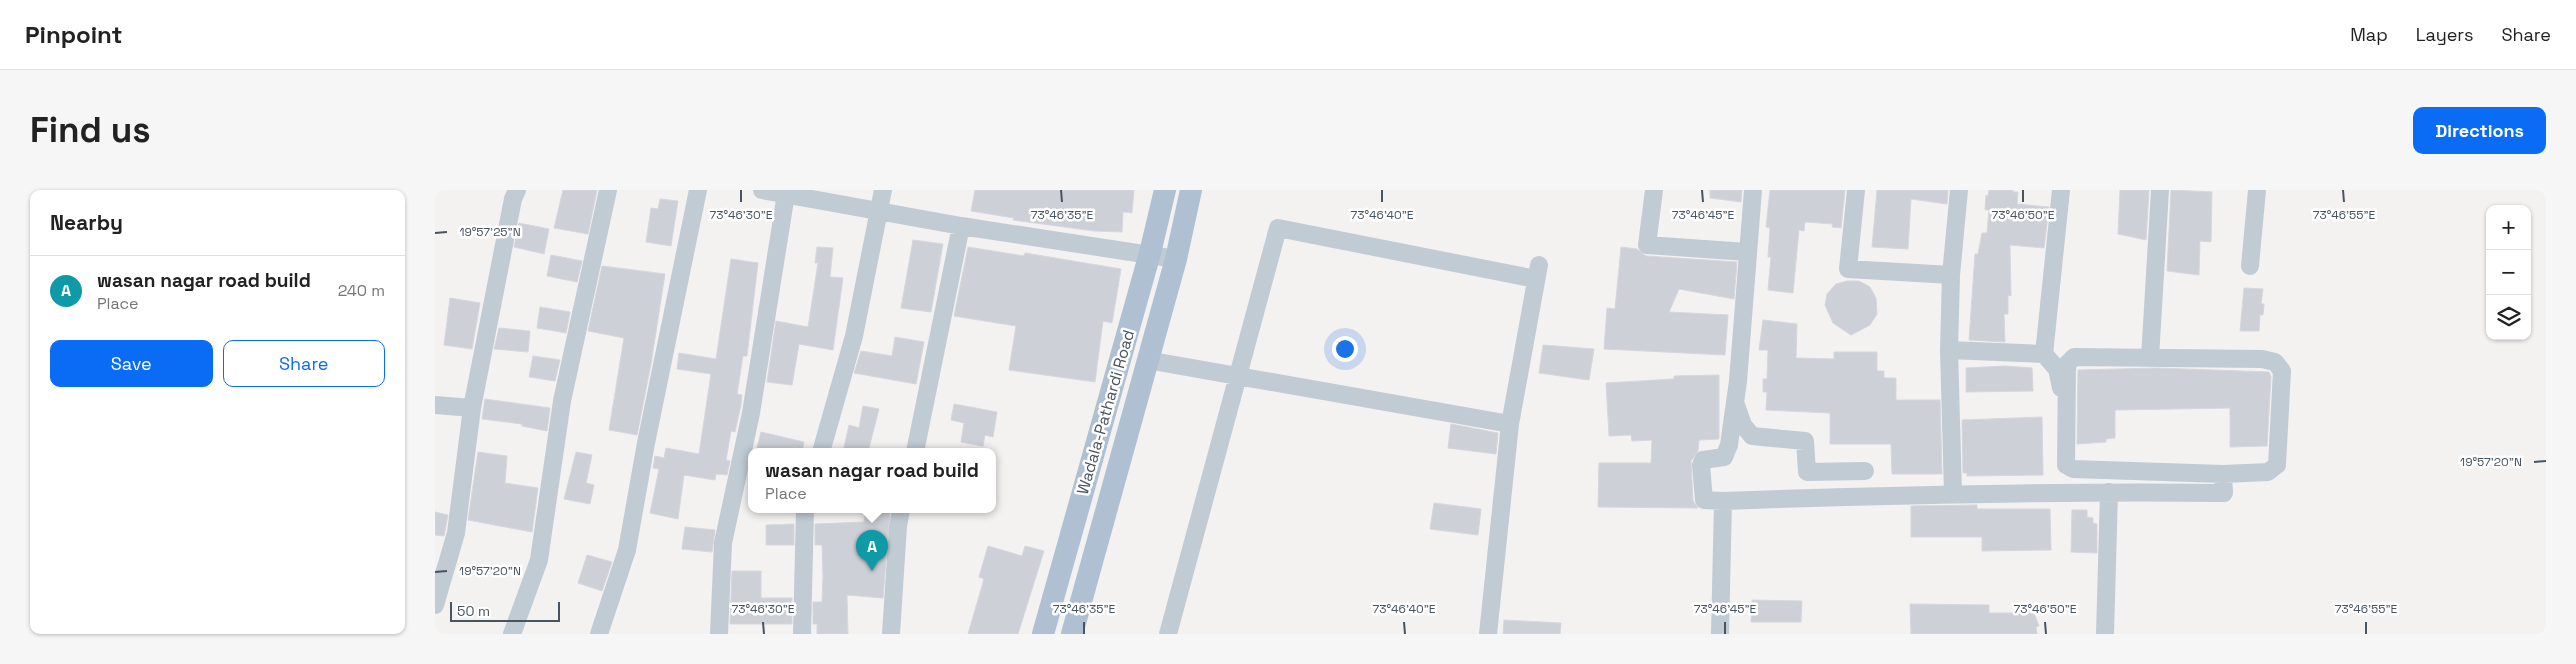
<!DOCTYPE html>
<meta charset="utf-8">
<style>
:root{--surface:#fff;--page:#f6f6f6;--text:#222;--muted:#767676;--line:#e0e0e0;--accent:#0a6cf5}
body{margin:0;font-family:"Space Grotesk",sans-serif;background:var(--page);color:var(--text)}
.controls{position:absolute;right:15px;top:15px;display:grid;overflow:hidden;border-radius:10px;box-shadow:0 1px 4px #0004}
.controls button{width:45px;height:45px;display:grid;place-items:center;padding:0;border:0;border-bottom:1px solid var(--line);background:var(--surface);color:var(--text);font:25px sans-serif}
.scale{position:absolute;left:15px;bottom:12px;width:110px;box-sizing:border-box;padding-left:5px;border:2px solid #475461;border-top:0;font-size:14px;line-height:18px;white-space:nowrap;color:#475461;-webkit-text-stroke:4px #fff;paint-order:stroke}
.you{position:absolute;left:909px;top:158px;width:18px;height:18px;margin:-12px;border:4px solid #fff;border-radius:50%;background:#1a73e8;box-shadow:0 0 0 8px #1a73e833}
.badge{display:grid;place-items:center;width:32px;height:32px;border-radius:50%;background:var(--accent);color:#fff;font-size:16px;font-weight:700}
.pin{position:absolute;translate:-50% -41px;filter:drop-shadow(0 1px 2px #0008)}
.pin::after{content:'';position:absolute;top:26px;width:18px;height:15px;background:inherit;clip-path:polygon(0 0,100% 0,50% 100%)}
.popup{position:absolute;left:313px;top:258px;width:248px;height:65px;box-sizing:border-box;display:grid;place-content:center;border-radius:10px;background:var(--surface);filter:drop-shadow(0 1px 4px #0005);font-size:16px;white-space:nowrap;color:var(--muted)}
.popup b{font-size:19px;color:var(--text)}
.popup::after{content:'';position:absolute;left:50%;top:100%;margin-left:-10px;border:10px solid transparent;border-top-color:var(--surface)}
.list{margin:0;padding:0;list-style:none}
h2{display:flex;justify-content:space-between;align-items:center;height:65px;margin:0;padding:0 20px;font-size:21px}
h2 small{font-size:16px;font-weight:400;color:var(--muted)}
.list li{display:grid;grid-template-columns:32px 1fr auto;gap:15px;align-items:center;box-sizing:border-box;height:70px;padding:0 20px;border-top:1px solid var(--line)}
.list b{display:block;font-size:19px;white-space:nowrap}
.list p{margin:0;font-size:16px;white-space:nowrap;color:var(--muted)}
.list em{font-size:16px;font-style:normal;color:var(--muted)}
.actions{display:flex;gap:10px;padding:15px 20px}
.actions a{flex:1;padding:11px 0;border:1px solid var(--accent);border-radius:10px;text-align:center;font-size:18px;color:var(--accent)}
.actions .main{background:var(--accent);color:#fff}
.icon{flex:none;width:28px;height:28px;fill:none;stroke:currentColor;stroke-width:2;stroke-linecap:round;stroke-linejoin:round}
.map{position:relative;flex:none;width:2111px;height:444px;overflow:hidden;border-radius:10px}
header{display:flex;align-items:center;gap:30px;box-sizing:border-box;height:70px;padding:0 25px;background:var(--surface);border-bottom:1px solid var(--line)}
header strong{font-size:24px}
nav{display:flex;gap:28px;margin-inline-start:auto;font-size:18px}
.intro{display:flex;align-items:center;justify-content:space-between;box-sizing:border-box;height:120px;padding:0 30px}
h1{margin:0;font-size:35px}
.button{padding:12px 22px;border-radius:10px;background:var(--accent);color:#fff;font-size:18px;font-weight:700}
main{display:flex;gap:30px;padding:0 30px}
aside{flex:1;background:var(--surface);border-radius:10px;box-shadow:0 1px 4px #0004}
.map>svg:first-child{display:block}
</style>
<header>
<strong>Pinpoint</strong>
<nav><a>Map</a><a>Layers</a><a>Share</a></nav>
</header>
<div class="intro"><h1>Find us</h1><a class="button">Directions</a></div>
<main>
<aside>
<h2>Nearby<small></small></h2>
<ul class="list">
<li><span class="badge" style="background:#0f9aa8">A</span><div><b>wasan nagar road build</b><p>Place</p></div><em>240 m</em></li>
</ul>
<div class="actions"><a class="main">Save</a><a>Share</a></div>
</aside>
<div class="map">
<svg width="2111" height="444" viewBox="0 0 2111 444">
<rect width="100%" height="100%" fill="#f4f1f1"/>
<path fill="#cdd0d6" stroke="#d5d7dd" d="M 128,0 L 162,0 L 153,44 L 119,38 Z
M 540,0 L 699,0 L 697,23 L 688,22 L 687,42 L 659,41 L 578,30 L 579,28 L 536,21 Z
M 1275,0 L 1307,0 L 1306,12 L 1275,8 Z
M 1335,0 L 1410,0 L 1406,38 L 1397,37 L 1398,34 L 1370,32 L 1369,41 L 1364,40 L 1358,103 L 1333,100 L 1336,67 L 1333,67 L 1335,38 L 1331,37 Z
M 1442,0 L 1513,0 L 1512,14 L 1476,9 L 1473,59 L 1437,57 Z
M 1554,0 L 1578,0 L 1578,2 L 1583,2 L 1582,14 L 1614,17 L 1609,58 L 1575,55 L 1576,106 L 1573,105 L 1573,124 L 1569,124 L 1570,152 L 1534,150 L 1540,64 L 1543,64 L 1547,43 L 1552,43 L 1554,20 L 1550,20 L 1551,5 L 1553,6 Z
M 1685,0 L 1714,0 L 1711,50 L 1683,44 Z
M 1736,0 L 1777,2 L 1776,52 L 1765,51 L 1764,85 L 1732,81 Z
M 225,9 L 243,11 L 236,56 L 211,52 L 216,18 L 223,19 Z
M 84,33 L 114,39 L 109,64 L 79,57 Z
M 478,50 L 508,54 L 496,122 L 466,118 Z
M 382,57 L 398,58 L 395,87 L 408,88 L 398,160 L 364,154 L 357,195 L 332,192 L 341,131 L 373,137 L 383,73 L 380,73 Z
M 533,57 L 589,66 L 590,63 L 686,79 L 677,133 L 668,131 L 660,192 L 574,180 L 581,136 L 519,126 Z
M 1186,57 L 1202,59 L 1211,66 L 1302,72 L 1299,109 L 1244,99 L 1234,122 L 1293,125 L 1290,165 L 1169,159 L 1172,118 L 1180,119 Z
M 116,65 L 147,71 L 142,92 L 112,86 Z
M 296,69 L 323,73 L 312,166 L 308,166 L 302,204 L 307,205 L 306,215 L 300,242 L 296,241 L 291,270 L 295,271 L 292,285 L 281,284 L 280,290 L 249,285 L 243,329 L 215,323 L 224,279 L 218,278 L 220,266 L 229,268 L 231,258 L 264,264 L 276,184 L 242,179 L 244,163 L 281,169 Z
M 167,76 L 230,84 L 216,174 L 202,245 L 174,240 L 189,148 L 153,141 Z
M 1412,91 L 1424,91 L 1435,97 L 1441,108 L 1442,124 L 1435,135 L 1416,145 L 1398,133 L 1390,115 L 1392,104 L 1401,94 Z
M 1809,98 L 1828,99 L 1826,114 L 1829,114 L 1828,125 L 1825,125 L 1824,141 L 1805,141 Z
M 15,108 L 45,113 L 37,159 L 9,155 Z
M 105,117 L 135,122 L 131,143 L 102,138 Z
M 1328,130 L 1362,134 L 1361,168 L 1399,169 L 1399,162 L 1442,162 L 1442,181 L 1449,181 L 1449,188 L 1461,188 L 1461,210 L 1505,210 L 1507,284 L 1457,284 L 1456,254 L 1395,254 L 1395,223 L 1331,220 L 1332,202 L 1328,202 L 1328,189 L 1332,189 L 1333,160 L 1324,160 Z
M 64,138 L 95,141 L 93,162 L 59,159 Z
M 460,147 L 489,152 L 481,194 L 419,183 L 426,161 L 457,166 Z
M 1108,155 L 1159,159 L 1154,190 L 1104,183 Z
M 98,166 L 125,170 L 120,191 L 94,187 Z
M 1570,176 L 1597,178 L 1598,201 L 1531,202 L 1531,178 Z
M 1722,178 L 1834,182 L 1836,187 L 1832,256 L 1795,257 L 1795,218 L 1680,220 L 1680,248 L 1671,249 L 1671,252 L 1642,254 L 1643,180 Z
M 1284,185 L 1284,249 L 1264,250 L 1263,261 L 1256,271 L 1258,311 L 1263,318 L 1163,317 L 1164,273 L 1216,273 L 1217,250 L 1197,251 L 1196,245 L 1174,246 L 1171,193 L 1239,189 L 1239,186 Z
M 50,209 L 115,218 L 112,241 L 87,236 L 87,234 L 47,229 Z
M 519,214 L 562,222 L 558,247 L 550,245 L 548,256 L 526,252 L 529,233 L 516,230 Z
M 428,216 L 444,219 L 433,262 L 408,262 L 414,235 L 424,238 Z
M 1607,227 L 1608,285 L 1532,286 L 1532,283 L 1528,283 L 1527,230 Z
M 1016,234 L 1063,243 L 1061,264 L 1013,258 Z
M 326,242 L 369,252 L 367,262 L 321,262 Z
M 43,262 L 72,266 L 70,293 L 103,298 L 97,342 L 33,330 Z
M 141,262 L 157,265 L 151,293 L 159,295 L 155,314 L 129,309 Z
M 999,313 L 1046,319 L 1043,345 L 995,339 Z
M 1542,315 L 1542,319 L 1615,319 L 1616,360 L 1547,361 L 1547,347 L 1476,347 L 1476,316 Z
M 430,320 L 455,320 L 448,408 L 412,405 L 413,444 L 382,444 L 382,434 L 378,434 L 378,412 L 387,412 L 388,386 L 387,355 L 380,355 L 380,334 L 429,332 Z
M 1637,320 L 1652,320 L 1652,327 L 1658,328 L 1658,333 L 1662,334 L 1662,363 L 1636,362 Z
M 0,322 L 13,325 L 9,346 L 0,345 Z
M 359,334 L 359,355 L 331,355 L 331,335 Z
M 250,337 L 280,340 L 277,362 L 247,359 Z
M 553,356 L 587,366 L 590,356 L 609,361 L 583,444 L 533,444 L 549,389 L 544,387 Z
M 152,365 L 177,372 L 167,401 L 143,393 Z
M 297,381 L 326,381 L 326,408 L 357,408 L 357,434 L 295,434 Z
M 1317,410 L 1367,411 L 1366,432 L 1316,432 Z
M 1475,414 L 1554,415 L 1554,423 L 1599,423 L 1604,436 L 1601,437 L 1602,444 L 1476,444 Z
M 1069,430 L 1126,433 L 1125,444 L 1068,444 Z"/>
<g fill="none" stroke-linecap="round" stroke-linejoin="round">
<path stroke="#c1cbd4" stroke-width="18" d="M 327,0 L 526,36 L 741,69
M 1219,0 L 1212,55 L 1312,62
M 1421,0 L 1413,79 L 1516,85
M 1815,76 L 1822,0
M 1514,160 L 1609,164 L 1622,179 L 1626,198
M 1609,164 L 1626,0
M 1715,168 L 1725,0
M 712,170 L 1075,234
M 0,215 L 37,218
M 1301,215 L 1308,235 L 1317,246 L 1370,251 L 1372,282 L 1430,281
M 386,262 L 419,146 L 448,0
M 480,262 L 526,36
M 1518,303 L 1514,160 L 1516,85 L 1524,0
M 1288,311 L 1269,310 L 1266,275 L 1268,270 L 1289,267 L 1294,255 L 1303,191 L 1318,0
M 0,415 L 21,343 L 37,218 L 78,9 L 82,0
M 77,444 L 104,370 L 127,211 L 173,0
M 164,444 L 192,360 L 211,253 L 263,0
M 284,444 L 288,353 L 316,223 L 351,4
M 367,444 L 370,320
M 456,444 L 463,336 L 466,320
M 733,444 L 843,38 L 1101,89
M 1053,444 L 1075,234 L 1104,75
M 1285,444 L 1288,311 C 1455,305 1622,301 1789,303 L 1788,284 L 1638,279 L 1631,275 L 1632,174 L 1639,167 L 1827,169 L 1840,172 L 1847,181 L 1842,275 L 1833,282 L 1788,284
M 1670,444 L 1674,302"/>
<path stroke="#afc0d2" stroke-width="22" d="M 608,444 L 715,63 L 730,0
M 637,444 L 741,69 L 756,0"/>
</g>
<path fill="none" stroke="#475461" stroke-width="2" d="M 306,0 L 306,12M 626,0 L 627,12M 947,0 L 947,12M 1267,0 L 1268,12M 1588,0 L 1588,12M 1908,0 L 1909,12M 0,43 L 12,42M 2099,272 L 2111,271M 0,382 L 12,381M 328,432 L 329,444M 649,432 L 649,444M 969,432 L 970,444M 1290,432 L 1290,444M 1610,432 L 1611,444M 1931,432 L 1931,444"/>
<g text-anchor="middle" stroke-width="5" stroke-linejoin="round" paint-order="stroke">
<g font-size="16" fill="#475461" stroke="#fff">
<text transform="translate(670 222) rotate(-74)" y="6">Wadala-Pathardi Road</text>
</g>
</g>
<g font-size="12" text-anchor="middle" fill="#475461" stroke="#fff" stroke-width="5" stroke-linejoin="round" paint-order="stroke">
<text x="306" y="29">73°46'30"E</text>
<text x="627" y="29">73°46'35"E</text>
<text x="947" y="29">73°46'40"E</text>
<text x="1268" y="29">73°46'45"E</text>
<text x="1588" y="29">73°46'50"E</text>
<text x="1909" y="29">73°46'55"E</text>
<text x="55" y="46">19°57'25"N</text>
<text x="2056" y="276">19°57'20"N</text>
<text x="55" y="385">19°57'20"N</text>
<text x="328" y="423">73°46'30"E</text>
<text x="649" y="423">73°46'35"E</text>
<text x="969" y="423">73°46'40"E</text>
<text x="1290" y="423">73°46'45"E</text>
<text x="1610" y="423">73°46'50"E</text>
<text x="1931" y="423">73°46'55"E</text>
</g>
</svg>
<div class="controls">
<button>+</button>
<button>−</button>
<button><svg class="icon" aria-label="layers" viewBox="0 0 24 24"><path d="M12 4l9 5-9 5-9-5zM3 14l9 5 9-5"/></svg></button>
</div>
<div class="scale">50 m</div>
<div class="you"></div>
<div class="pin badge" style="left:437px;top:381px;background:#0f9aa8">A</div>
<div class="popup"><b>wasan nagar road build</b>Place</div>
</div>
</main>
